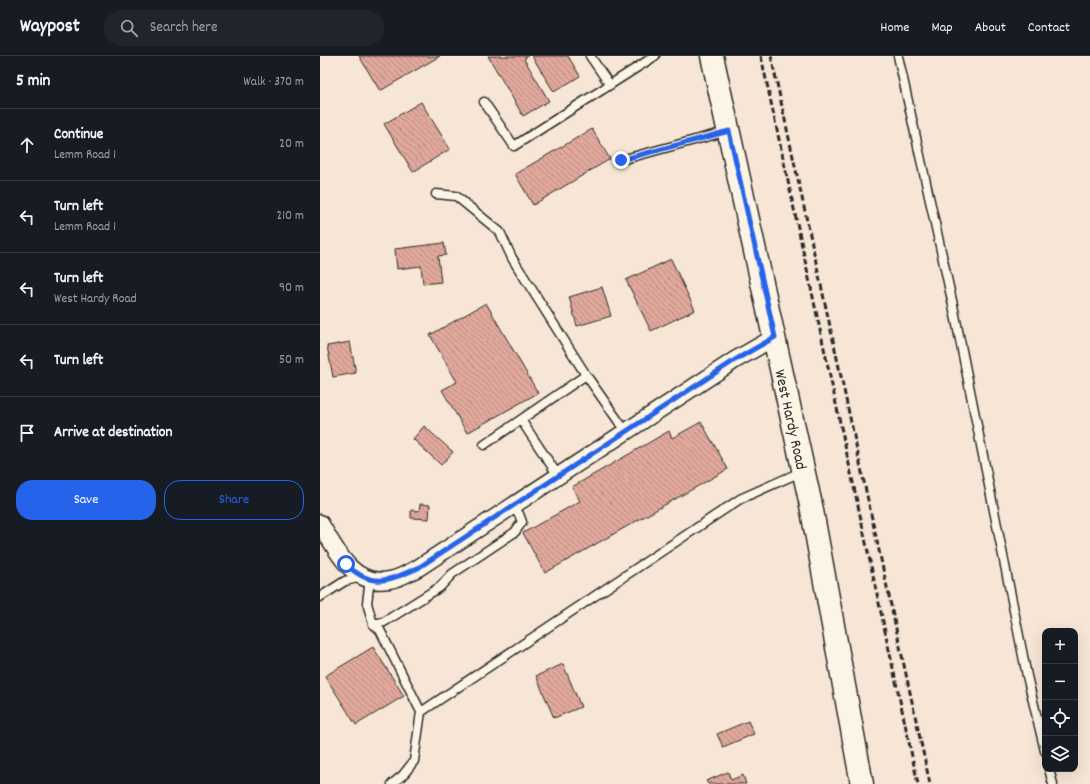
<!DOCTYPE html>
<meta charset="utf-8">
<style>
:root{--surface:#171b24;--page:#20242c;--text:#f1f3f6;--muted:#9ea1a6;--line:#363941;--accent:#2563eb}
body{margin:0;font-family:Dekko,sans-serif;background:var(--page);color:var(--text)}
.controls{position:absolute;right:12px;bottom:12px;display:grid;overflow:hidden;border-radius:8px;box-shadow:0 4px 16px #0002}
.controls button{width:36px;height:36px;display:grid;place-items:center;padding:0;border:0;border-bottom:1px solid var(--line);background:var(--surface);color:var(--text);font:20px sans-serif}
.stop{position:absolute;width:12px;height:12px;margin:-9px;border:3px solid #2563eb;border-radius:50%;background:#fff}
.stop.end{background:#2563eb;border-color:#fff;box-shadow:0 1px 4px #0008}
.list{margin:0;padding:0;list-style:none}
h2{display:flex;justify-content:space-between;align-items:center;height:52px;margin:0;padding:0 16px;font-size:17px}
h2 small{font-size:13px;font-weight:400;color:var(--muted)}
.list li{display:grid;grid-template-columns:26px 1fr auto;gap:12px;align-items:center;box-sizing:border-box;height:72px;padding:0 16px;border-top:1px solid var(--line)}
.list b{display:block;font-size:15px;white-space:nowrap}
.list p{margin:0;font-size:13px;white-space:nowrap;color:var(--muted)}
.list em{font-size:13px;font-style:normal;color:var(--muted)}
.actions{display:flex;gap:8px;padding:12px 16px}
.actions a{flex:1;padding:9px 0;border:1px solid var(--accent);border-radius:16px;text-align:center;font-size:14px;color:var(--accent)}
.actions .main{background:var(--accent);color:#fff}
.icon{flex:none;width:22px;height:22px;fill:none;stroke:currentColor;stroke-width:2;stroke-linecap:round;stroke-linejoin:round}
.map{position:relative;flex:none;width:770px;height:728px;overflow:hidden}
header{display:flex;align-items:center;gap:24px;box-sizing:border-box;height:56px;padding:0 20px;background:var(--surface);border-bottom:1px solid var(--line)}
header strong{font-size:19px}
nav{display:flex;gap:22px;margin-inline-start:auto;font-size:14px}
.search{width:280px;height:36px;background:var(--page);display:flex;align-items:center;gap:10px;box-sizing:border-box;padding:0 14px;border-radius:22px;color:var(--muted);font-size:15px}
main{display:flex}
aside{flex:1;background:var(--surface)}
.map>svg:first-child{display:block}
</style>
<header>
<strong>Waypost</strong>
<div class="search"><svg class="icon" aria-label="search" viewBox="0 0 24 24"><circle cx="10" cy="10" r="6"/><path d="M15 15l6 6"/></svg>Search here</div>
<nav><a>Home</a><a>Map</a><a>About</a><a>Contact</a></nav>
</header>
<main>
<aside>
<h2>5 min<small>Walk · 370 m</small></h2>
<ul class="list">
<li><svg class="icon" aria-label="ahead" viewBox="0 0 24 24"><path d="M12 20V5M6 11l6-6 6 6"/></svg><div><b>Continue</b><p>Lemm Road 1</p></div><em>20 m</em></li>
<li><svg class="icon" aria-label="left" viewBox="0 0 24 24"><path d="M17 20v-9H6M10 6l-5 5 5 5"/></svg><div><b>Turn left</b><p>Lemm Road 1</p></div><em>210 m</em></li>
<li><svg class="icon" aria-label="left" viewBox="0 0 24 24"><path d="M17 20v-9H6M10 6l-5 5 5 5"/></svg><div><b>Turn left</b><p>West Hardy Road</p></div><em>90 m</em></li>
<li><svg class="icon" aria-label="left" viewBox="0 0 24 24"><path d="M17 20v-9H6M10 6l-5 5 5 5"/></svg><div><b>Turn left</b></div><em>50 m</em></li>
<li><svg class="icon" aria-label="arrive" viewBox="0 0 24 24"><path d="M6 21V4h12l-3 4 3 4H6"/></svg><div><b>Arrive at destination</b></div></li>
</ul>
<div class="actions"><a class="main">Save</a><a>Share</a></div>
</aside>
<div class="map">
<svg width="770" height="728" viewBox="0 0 770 728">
<defs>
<pattern id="building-back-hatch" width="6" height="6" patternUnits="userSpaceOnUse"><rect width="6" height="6" fill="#e1a89c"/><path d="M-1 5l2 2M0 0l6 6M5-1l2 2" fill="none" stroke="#b7897f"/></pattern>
</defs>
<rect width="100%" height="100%" fill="#f7e6d6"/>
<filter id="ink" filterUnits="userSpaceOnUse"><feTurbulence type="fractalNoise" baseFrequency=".025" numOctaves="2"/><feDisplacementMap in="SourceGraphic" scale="8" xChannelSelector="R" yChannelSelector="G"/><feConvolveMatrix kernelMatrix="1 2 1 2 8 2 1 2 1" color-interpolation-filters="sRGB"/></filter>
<g filter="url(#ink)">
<path fill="url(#building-back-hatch)" stroke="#2b2b2b" d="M 39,0 L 120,0 L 60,35 Z
M 168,0 L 208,0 L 204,3 L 229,45 L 203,60 Z
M 212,0 L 248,0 L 260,20 L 234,36 Z
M 101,46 L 130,93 L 93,116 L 64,68 Z
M 272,73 L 290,103 L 213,149 L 195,118 Z
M 124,187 L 126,199 L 118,200 L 121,226 L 103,228 L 101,210 L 77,213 L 75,193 Z
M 351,203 L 375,254 L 331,275 L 306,224 Z
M 282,231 L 291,260 L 257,270 L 249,241 Z
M 166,247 L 218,337 L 147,377 L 122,334 L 137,326 L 110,279 Z
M 30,286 L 36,317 L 13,321 L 7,290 Z
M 381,366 L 408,413 L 225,517 L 203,477 L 260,445 L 252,431 L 349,375 L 352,382 Z
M 104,370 L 133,396 L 121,409 L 93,383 Z
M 100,448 L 110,449 L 109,463 L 91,462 L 91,454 L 99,455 Z
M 53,591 L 84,640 L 36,669 L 5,620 Z
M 243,608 L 261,651 L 234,662 L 216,620 Z
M 428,665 L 434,678 L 403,691 L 397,678 Z
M 408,716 L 411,724 L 423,719 L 426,728 L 388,728 L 386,725 Z"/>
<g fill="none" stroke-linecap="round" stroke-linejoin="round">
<defs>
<path id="service" d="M 270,0 L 290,29
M 578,0 L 633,249 L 707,620 L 725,695
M 164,46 L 194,90 L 335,0
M 301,104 L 408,75
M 116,138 L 136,140 L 180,176 L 192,202 L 266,319 L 306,376
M 201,364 L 239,421
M 164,389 L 266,319
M 50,523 L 47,547 L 53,568 L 64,566 L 120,531 L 132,518 L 195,476 L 202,466 L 199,458 L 192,452
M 0,541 L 25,525 L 42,521
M 53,568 L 60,574 L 101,656 L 94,705 L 83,719 L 72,728
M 101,656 L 420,443 L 483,415
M 729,713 L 733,728"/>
<path id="minor" d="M 0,467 C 16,493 32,531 69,524 C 79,523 89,516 98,512 L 415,304 L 455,281"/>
<g id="secondary">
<path id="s1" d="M 392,0 L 491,449 L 542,728"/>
</g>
</defs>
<use href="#service" stroke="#2b2b2b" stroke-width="11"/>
<use href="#minor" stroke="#2b2b2b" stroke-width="19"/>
<use href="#secondary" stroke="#2b2b2b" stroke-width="25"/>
<use href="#service" stroke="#fcf5e5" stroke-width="8"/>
<use href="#minor" stroke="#fcf5e5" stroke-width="16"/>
<use href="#secondary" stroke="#fcf5e5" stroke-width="22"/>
<path stroke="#2b2b2b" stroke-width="3" stroke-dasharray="6 3" stroke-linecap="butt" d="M 441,0 L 598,728
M 451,0 L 610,728"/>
</g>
</g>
<g fill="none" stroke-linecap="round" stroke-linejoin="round" filter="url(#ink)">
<path stroke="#2563eb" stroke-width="5" d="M 26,508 C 51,533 68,525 98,512 L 415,304 L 455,281 L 409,75 L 301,104"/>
</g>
<g text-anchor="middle" stroke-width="3" stroke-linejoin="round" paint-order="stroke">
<g font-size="16" fill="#2b2b2b" stroke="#fcf5e5">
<text dy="6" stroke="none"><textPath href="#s1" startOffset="372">West Hardy Road</textPath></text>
</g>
</g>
</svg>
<div class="controls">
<button>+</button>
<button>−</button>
<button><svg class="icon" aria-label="locate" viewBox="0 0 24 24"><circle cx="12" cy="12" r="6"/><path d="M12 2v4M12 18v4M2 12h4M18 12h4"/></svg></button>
<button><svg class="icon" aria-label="layers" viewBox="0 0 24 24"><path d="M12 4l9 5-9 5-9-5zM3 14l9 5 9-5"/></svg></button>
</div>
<div class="stop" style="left:26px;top:508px"></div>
<div class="stop end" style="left:301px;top:104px"></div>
</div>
</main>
